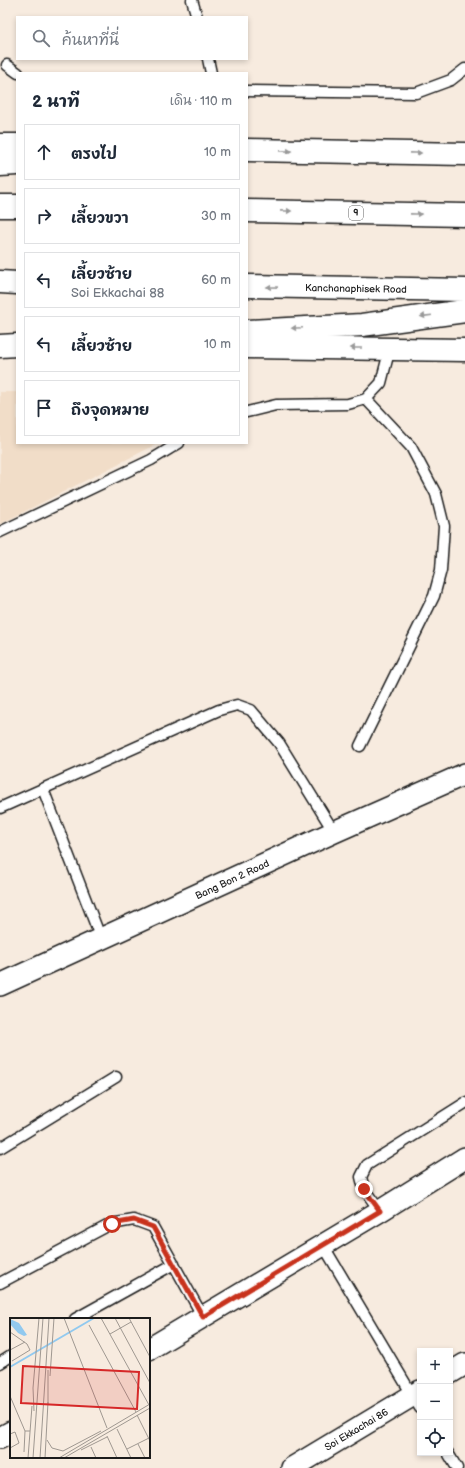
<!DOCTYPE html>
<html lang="th">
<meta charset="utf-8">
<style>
:root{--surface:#fff;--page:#f2f2f3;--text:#1f2937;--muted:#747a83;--line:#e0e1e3}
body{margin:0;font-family:"Balsamiq Sans","Playpen Sans Thai",sans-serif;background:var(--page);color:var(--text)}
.controls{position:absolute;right:12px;bottom:12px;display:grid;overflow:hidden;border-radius:0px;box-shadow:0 2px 6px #0003}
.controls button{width:36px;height:36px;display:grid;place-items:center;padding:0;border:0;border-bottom:1px solid var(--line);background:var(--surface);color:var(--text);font:20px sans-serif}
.stop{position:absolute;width:12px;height:12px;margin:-9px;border:3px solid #c8321e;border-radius:50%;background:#fff}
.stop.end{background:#c8321e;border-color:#fff;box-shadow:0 1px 4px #0008}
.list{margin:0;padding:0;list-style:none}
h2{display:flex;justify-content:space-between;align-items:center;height:52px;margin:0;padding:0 16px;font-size:17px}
h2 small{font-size:13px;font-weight:400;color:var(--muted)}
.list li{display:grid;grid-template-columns:26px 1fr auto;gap:12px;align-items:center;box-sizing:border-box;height:56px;margin:0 8px 8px;padding:0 8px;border:1px solid var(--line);border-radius:0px}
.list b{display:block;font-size:15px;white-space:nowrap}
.list p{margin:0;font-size:13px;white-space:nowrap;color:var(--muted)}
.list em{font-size:13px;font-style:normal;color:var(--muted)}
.icon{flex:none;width:22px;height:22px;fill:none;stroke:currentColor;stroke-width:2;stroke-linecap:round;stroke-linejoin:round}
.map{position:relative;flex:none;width:465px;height:1468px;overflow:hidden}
.search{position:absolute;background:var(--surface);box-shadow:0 2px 6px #0003;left:16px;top:16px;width:232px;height:44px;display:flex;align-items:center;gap:10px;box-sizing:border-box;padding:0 14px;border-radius:0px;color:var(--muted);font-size:15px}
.panel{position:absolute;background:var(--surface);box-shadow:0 2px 6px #0003;left:16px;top:72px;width:232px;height:372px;border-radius:0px}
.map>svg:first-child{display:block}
</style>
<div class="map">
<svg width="465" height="1468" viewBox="0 0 465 1468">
<rect width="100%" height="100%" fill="#f7ebdf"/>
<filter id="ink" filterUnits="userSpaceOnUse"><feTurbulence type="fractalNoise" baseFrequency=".025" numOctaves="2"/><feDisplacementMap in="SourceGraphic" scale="8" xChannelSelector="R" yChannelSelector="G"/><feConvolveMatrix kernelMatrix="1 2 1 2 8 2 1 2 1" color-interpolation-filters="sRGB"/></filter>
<g filter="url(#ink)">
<path fill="#f1ddc8" d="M 0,392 L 17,392 L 17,443 L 159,443 L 0,524 Z"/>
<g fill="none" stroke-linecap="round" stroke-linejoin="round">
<defs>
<path id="lane" d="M 192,0 L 197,17
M 208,59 L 211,73
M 7,65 L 18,73
M 247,91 L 416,93 L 451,80 L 465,69
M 247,412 L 276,405 L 348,404 L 366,399 L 381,383 L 390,348
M 0,532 L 151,460 L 179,443
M 360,746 L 434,596 L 441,570 L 444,526 L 436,494 L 411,447 L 366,399
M 43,789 L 101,939
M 0,808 L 219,710 L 237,705 L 251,710 L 279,743 L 334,832
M 0,1148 L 116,1077
M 380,1211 L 364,1189 L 361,1177 L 367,1165 L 465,1103
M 323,1245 L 420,1408
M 0,1283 L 111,1224 L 134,1220 L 153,1227 L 203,1317
M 75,1319 L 174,1264
M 0,1363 L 11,1356
M 448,1453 L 457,1468"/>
<path id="street" d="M 0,985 L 334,832 L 465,774
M 149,1349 L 380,1211 L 465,1158
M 450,1373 L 465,1364
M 0,1438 L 11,1432
M 292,1468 L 420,1391"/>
<path id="secondary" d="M 0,145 L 17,145
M 247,150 L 465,154
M 247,347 L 465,350"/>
<path id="highway" d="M 0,165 L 17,164
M 0,206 L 17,206
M 247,211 L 465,215
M 0,282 L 17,283
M 247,286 L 465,290
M 247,331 L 362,325 L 465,311
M 0,346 L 17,345"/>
</defs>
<use href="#lane" stroke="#1c1c1c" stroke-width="13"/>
<use href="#street" stroke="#1c1c1c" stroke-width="24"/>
<use href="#secondary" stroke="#1c1c1c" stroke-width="25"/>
<use href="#highway" stroke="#1c1c1c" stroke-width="25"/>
<use href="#lane" stroke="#fff" stroke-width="10"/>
<use href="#street" stroke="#fff" stroke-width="21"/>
<use href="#secondary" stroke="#fff" stroke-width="22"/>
<use href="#highway" stroke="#fff" stroke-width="22"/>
</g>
<defs><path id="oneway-solid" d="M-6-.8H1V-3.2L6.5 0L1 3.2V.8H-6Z"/></defs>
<g fill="#999">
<use href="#oneway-solid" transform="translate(286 151) rotate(1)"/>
<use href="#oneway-solid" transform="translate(416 153) rotate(1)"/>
<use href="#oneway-solid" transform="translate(286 211) rotate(1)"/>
<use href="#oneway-solid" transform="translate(416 214) rotate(1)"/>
<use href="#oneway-solid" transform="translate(272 287) rotate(-179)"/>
<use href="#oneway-solid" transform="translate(426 316) rotate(173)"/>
<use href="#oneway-solid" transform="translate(297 328) rotate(177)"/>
<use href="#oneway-solid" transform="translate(356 348) rotate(-180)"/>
</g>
</g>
<g fill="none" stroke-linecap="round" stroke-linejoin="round" filter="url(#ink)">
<path stroke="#c8321e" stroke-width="5" d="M 112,1224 L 134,1220 L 153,1227 L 203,1317 L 380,1211 L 364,1189"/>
</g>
<g text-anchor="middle" stroke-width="3" stroke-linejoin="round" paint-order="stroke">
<rect fill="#fff" stroke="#606060" stroke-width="1" x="349" y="206" width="14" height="14" rx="3"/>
<g font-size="9" font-weight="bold" fill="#1c1c1c">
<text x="356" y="216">9</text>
</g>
<g font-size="10" fill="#1c1c1c" stroke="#fff">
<text transform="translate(356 288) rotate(1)" y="4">Kanchanaphisek Road</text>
<text transform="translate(232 879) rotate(-25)" y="4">Bang Bon 2 Road</text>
<text transform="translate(356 1429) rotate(-31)" y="4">Soi Ekkachai 86</text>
</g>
</g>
<g transform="translate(10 1318)">
<rect width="140" height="140" fill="#f7ebdf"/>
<path d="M 0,1 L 9,5 L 17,17 L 14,18 L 8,15 L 0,6 Z" fill="#91c9ef"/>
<path fill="none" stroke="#91c9ef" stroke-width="2" d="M 0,49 L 84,0"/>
<path fill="none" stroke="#9f9891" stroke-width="1" d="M 54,0 L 97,110M 91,0 L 139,87M 105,0 L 140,65M 119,0 L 140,39M 79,7 L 126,94M 0,14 L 17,26 L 20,32 L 2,43M 100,16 L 121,4M 0,32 L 15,24M 38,52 L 38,86M 40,58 L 44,0M 23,70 L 29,0M 23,70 L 24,93M 0,78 L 15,113 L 20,113M 127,97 L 140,123M 107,111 L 121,140M 0,116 L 5,114 L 9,125 L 0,130M 97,118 L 107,140M 37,122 L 42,130 L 53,133 L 91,113M 128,126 L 135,140M 81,129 L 86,140M 117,131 L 139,120M 71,132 L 97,119M 14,134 L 15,113M 18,140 L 22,88M 23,140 L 33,0M 30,140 L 39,0M 35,140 L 38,84M 49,140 L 140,86M 54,140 L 140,90"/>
<path fill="#d62828" fill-opacity="0.15" stroke="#d62828" stroke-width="2" d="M 13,48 L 129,54 L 127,91 L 11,85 Z"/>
<rect width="140" height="140" fill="none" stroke="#1c1c1c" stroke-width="2"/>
</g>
</svg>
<div class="controls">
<button>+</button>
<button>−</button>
<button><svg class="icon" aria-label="locate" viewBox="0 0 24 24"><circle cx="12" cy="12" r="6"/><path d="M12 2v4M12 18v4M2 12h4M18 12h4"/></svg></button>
</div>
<div class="stop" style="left:112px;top:1224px"></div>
<div class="stop end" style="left:364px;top:1189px"></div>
<div class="search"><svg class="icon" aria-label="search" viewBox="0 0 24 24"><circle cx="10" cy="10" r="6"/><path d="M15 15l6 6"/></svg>ค้นหาที่นี่</div>
<section class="panel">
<h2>2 นาที<small>เดิน · 110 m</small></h2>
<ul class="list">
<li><svg class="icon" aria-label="ahead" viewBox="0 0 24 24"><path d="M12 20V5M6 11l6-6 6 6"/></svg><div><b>ตรงไป</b></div><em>10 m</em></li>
<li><svg class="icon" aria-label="right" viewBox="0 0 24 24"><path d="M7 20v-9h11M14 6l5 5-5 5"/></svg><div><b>เลี้ยวขวา</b></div><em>30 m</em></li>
<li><svg class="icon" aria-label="left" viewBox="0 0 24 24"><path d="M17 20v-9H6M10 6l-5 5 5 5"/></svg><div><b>เลี้ยวซ้าย</b><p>Soi Ekkachai 88</p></div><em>60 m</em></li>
<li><svg class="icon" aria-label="left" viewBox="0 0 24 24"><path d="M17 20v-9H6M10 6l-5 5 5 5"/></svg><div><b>เลี้ยวซ้าย</b></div><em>10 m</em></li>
<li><svg class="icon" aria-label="arrive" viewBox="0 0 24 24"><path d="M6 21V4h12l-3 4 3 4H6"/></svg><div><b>ถึงจุดหมาย</b></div></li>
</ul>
</section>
</div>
